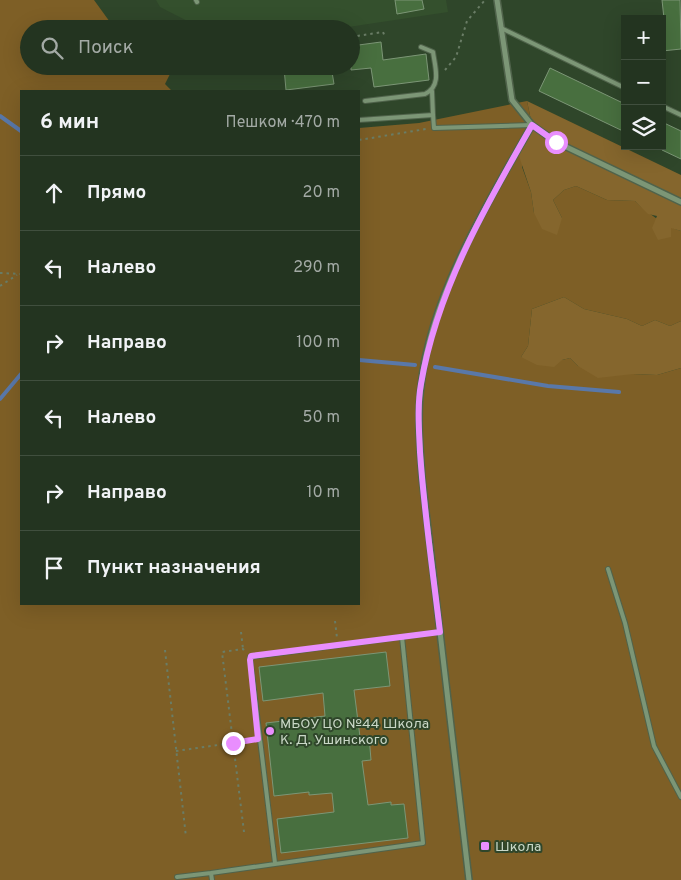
<!DOCTYPE html>
<html lang="ru">
<meta charset="utf-8">
<style>
:root{--surface:#233420;--page:#2f3f2d;--text:#f1f3f6;--muted:#a3aaa5;--line:#404f3e}
body{margin:0;font-family:Overpass,sans-serif;background:var(--page);color:var(--text)}
.controls{position:absolute;right:15px;top:15px;display:grid;overflow:hidden;border-radius:0px;box-shadow:0 5px 20px #0002}
.controls button{width:45px;height:45px;display:grid;place-items:center;padding:0;border:0;border-bottom:1px solid var(--line);background:var(--surface);color:var(--text);font:25px sans-serif}
.stop{position:absolute;width:15px;height:15px;margin:-11px;border:4px solid #e98efe;border-radius:50%;background:#fff}
.stop.end{background:#e98efe;border-color:#fff;box-shadow:0 1px 5px #0008}
.list{margin:0;padding:0;list-style:none}
h2{display:flex;justify-content:space-between;align-items:center;height:65px;margin:0;padding:0 20px;font-size:21px}
h2 small{font-size:16px;font-weight:400;color:var(--muted)}
.list li{display:grid;grid-template-columns:32px 1fr auto;gap:15px;align-items:center;box-sizing:border-box;height:75px;padding:0 20px;border-top:1px solid var(--line)}
.list b{display:block;font-size:19px;white-space:nowrap}
.list em{font-size:16px;font-style:normal;color:var(--muted)}
.icon{flex:none;width:28px;height:28px;fill:none;stroke:currentColor;stroke-width:2;stroke-linecap:round;stroke-linejoin:round}
.map{position:relative;flex:none;width:681px;height:880px;overflow:hidden}
.search{position:absolute;background:var(--surface);box-shadow:0 5px 20px #0002;left:20px;top:20px;width:340px;height:55px;display:flex;align-items:center;gap:12px;box-sizing:border-box;padding:0 18px;border-radius:28px;color:var(--muted);font-size:19px}
.panel{position:absolute;background:var(--surface);box-shadow:0 5px 20px #0002;left:20px;top:90px;width:340px;height:515px;border-radius:0px}
.map>svg:first-child{display:block}
</style>
<div class="map">
<svg width="681" height="880" viewBox="0 0 681 880">
<rect width="100%" height="100%" fill="#2f462a"/>
<path fill="#34502d" d="M 156,0 L 446,0 L 448,12 L 335,29 L 203,29 L 160,7 Z"/>
<path fill="#7e5f26" d="M 0,0 L 94,0 L 115,29 L 29,29 L 29,66 L 174,66 L 165,84 L 172,91 L 21,91 L 21,604 L 359,604 L 359,128 L 419,123 L 527,101 L 532,125 L 522,167 L 531,192 L 534,213 L 562,218 L 553,200 L 564,190 L 576,186 L 607,200 L 635,201 C 646,212 667,227 681,231 L 681,321 L 670,326 L 655,320 L 642,326 L 627,319 L 584,309 L 564,297 L 532,309 L 528,346 L 521,357 L 562,360 L 570,358 L 578,366 L 633,374 L 657,375 L 681,368 L 681,880 L 0,880 Z"/>
<path fill="#85662d" d="M 527,101 L 681,175 L 681,231 L 671,228 L 671,237 L 658,240 L 652,228 L 657,216 L 648,214 L 635,201 L 607,200 L 576,186 L 564,190 L 553,200 L 562,218 L 557,235 L 542,229 L 534,213 L 531,192 L 517,150 L 532,125 Z
M 564,297 L 584,309 L 627,319 L 642,326 L 655,320 L 670,326 L 681,321 L 681,368 L 657,375 L 633,374 L 598,378 L 578,366 L 570,358 L 562,360 L 554,367 L 537,365 L 521,357 L 528,346 L 532,309 Z"/>
<g fill="none" stroke-linecap="round" stroke-linejoin="round">
<path stroke="#5978a9" stroke-width="4" d="M 0,116 L 21,131
M 359,360 L 415,365
M 435,367 L 548,386 L 619,392
M 0,399 L 21,374"/>
</g>
<path fill="#486f3f" stroke="#7c9676" d="M 395,0 L 422,0 L 424,9 L 397,14 Z
M 662,0 L 680,0 L 681,49 L 662,51 L 662,28 L 665,28 Z
M 381,42 L 383,60 L 426,54 L 429,80 L 374,87 L 371,68 L 351,70 L 351,46 Z
M 302,66 L 331,66 L 334,84 L 286,90 L 284,68 Z
M 550,68 L 625,104 L 625,132 L 539,91 Z
M 662,122 L 681,131 L 681,159 L 662,150 Z
M 386,652 L 390,686 L 354,690 L 360,737 L 369,736 L 371,760 L 362,761 L 368,805 L 391,802 L 391,805 L 404,804 L 408,838 L 281,853 L 277,819 L 334,812 L 332,793 L 309,795 L 309,792 L 274,796 L 266,723 L 325,716 L 323,693 L 263,701 L 259,667 Z"/>
<g fill="none" stroke-linecap="round" stroke-linejoin="round">
<defs>
<path id="service" d="M 196,0 L 197,2
M 501,28 L 625,88
M 432,91 L 433,115
M 365,101 L 425,94 C 442,86 435,67 433,52 L 421,47
M 662,106 L 681,115
M 359,120 L 433,115 L 434,128 L 532,125
M 608,569 L 625,623 L 654,746 L 681,797
M 275,863 L 250,657 L 402,637
M 177,877 L 211,873
M 212,880 L 211,873 L 423,843 L 402,637 L 440,632"/>
<path id="minor" d="M 497,0 L 512,100 L 532,125 L 556,142 L 681,202
M 469,880 L 422,478 C 420,447 417,416 421,386 C 430,297 488,202 532,125"/>
</defs>
<use href="#service" stroke="#50634b" stroke-width="6"/>
<use href="#minor" stroke="#50634b" stroke-width="8"/>
<path stroke="#6a7d66" stroke-width="2" stroke-dasharray="2.5 4" stroke-linecap="butt" d="M 351,37 L 383,32 L 385,37
M 445,70 L 456,57 L 467,21 L 485,0
M 359,140 L 426,129
M 0,273 L 21,274
M 0,286 L 17,275
M 335,621 L 337,638
M 241,632 L 243,649
M 165,650 L 186,837
M 176,751 L 253,740
M 244,832 L 222,652 L 243,649 L 245,651"/>
<use href="#service" stroke="#7c9676" stroke-width="4"/>
<use href="#minor" stroke="#7c9676" stroke-width="5"/>
</g>
<g fill="none" stroke-linecap="round" stroke-linejoin="round">
<path stroke="#e98efe" stroke-width="6" d="M 233,743 L 258,739 L 250,660 L 251,656 L 440,632 C 433,572 424,512 420,452 C 419,430 417,406 421,384 C 437,290 485,207 532,125 L 556,142"/>
</g>
<g fill="#e98efe" stroke="#2f462a" stroke-width="2">
<circle cx="270" cy="731" r="5"/>
<rect x="480" y="841" width="10" height="10" rx="2.5"/>
</g>
<g text-anchor="middle" stroke-width="4" stroke-linejoin="round" paint-order="stroke">
<g font-size="14" fill="#cad8c7" stroke="#2f462a" text-anchor="start">
<text x="280" y="728">МБОУ ЦО №44 Школа<tspan x="280" dy="16">К. Д. Ушинского</tspan></text>
<text x="495" y="851">Школа</text>
</g>
</g>
</svg>
<div class="controls">
<button>+</button>
<button>−</button>
<button><svg class="icon" aria-label="layers" viewBox="0 0 24 24"><path d="M12 4l9 5-9 5-9-5zM3 14l9 5 9-5"/></svg></button>
</div>
<div class="stop" style="left:556px;top:142px"></div>
<div class="stop end" style="left:233px;top:743px"></div>
<div class="search"><svg class="icon" aria-label="search" viewBox="0 0 24 24"><circle cx="10" cy="10" r="6"/><path d="M15 15l6 6"/></svg>Поиск</div>
<section class="panel">
<h2>6 мин<small>Пешком · 470 m</small></h2>
<ul class="list">
<li><svg class="icon" aria-label="ahead" viewBox="0 0 24 24"><path d="M12 20V5M6 11l6-6 6 6"/></svg><div><b>Прямо</b></div><em>20 m</em></li>
<li><svg class="icon" aria-label="left" viewBox="0 0 24 24"><path d="M17 20v-9H6M10 6l-5 5 5 5"/></svg><div><b>Налево</b></div><em>290 m</em></li>
<li><svg class="icon" aria-label="right" viewBox="0 0 24 24"><path d="M7 20v-9h11M14 6l5 5-5 5"/></svg><div><b>Направо</b></div><em>100 m</em></li>
<li><svg class="icon" aria-label="left" viewBox="0 0 24 24"><path d="M17 20v-9H6M10 6l-5 5 5 5"/></svg><div><b>Налево</b></div><em>50 m</em></li>
<li><svg class="icon" aria-label="right" viewBox="0 0 24 24"><path d="M7 20v-9h11M14 6l5 5-5 5"/></svg><div><b>Направо</b></div><em>10 m</em></li>
<li><svg class="icon" aria-label="arrive" viewBox="0 0 24 24"><path d="M6 21V4h12l-3 4 3 4H6"/></svg><div><b>Пункт назначения</b></div></li>
</ul>
</section>
</div>
